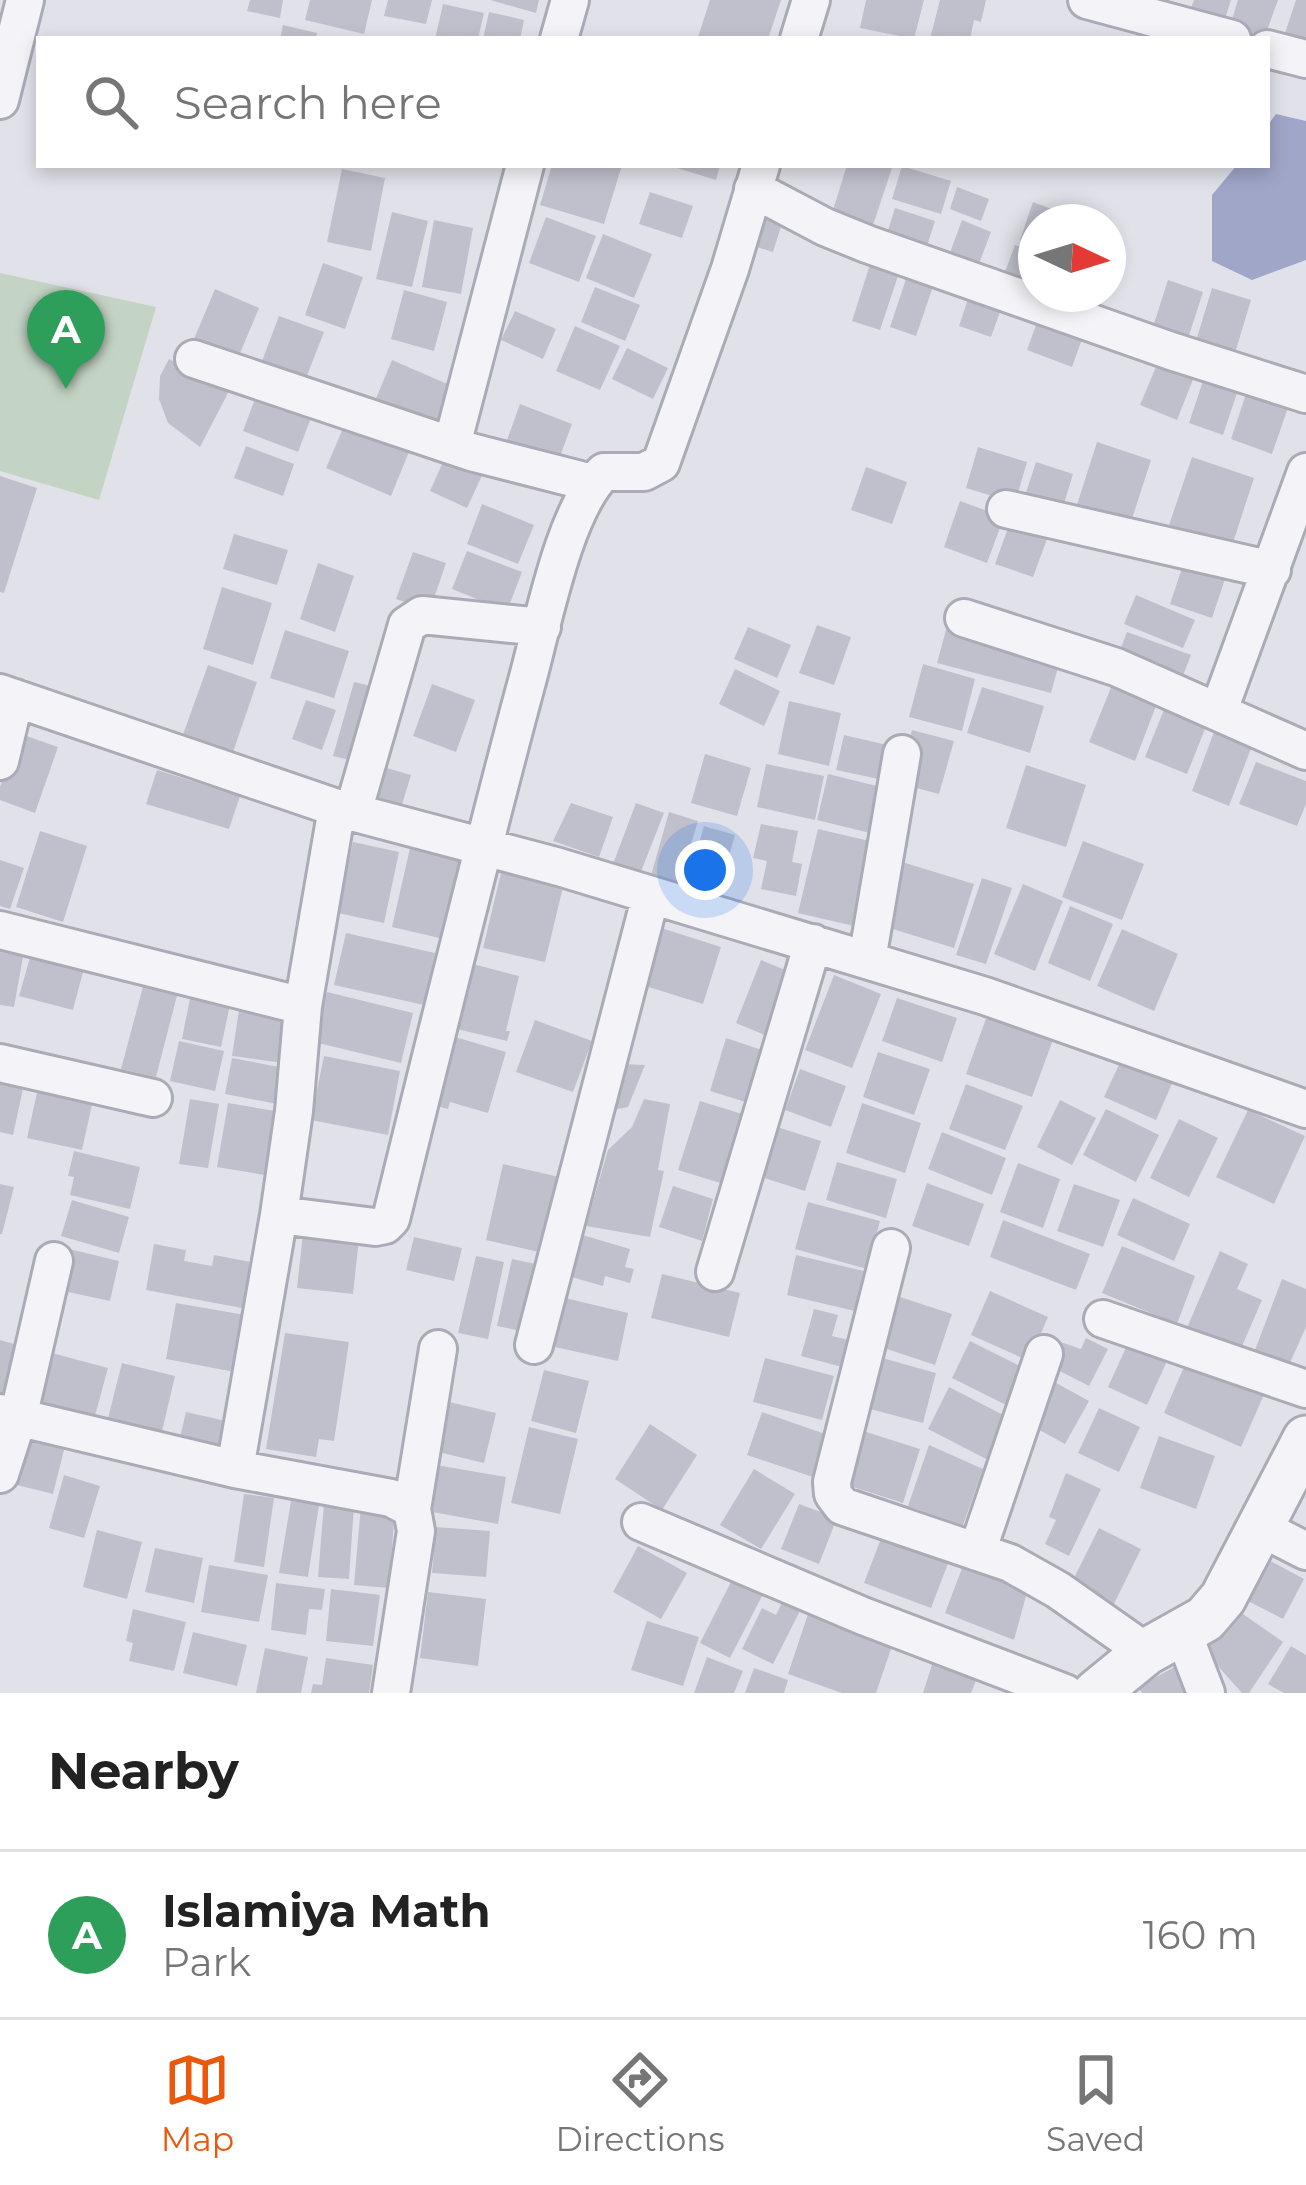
<!DOCTYPE html>
<style>
:root{--surface:#fff;--page:#f2f2f2;--text:#222;--muted:#767676;--line:#e0e0e0;--accent:#ea580c}
body{margin:0;font-family:Montserrat,sans-serif;background:var(--page);color:var(--text)}
.compass{position:absolute;left:1018px;top:204px;width:108px;height:108px;border-radius:50%;background:var(--surface);box-shadow:0 6px 18px #0003;rotate:94deg}
.you{position:absolute;left:705px;top:870px;width:42px;height:42px;margin:-30px;border:9px solid #fff;border-radius:50%;background:#1a73e8;box-shadow:0 0 0 18px #1a73e833}
.badge{display:grid;place-items:center;width:78px;height:78px;border-radius:50%;background:var(--accent);color:#fff;font-size:39px;font-weight:700}
.pin{position:absolute;translate:-50% -99px;filter:drop-shadow(0 3px 6px #0008)}
.pin::after{content:'';position:absolute;top:63px;width:42px;height:36px;background:inherit;clip-path:polygon(0 0,100% 0,50% 100%)}
.list{margin:0;padding:0;list-style:none}
h2{display:flex;justify-content:space-between;align-items:center;height:156px;margin:0;padding:0 48px;font-size:51px}
h2 small{font-size:39px;font-weight:400;color:var(--muted)}
.list li{display:grid;grid-template-columns:78px 1fr auto;gap:36px;align-items:center;box-sizing:border-box;height:168px;padding:0 48px;border-top:3px solid var(--line)}
.list b{display:block;font-size:45px;white-space:nowrap}
.list p{margin:0;font-size:39px;white-space:nowrap;color:var(--muted)}
.list em{font-size:39px;font-style:normal;color:var(--muted)}
.icon{flex:none;width:66px;height:66px;fill:none;stroke:currentColor;stroke-width:2;stroke-linecap:round;stroke-linejoin:round}
.map{position:relative;flex:none;width:1306px;height:1693px;overflow:hidden}
.search{position:absolute;background:var(--surface);box-shadow:0 6px 18px #0003;left:36px;right:36px;top:36px;height:132px;display:flex;align-items:center;gap:30px;box-sizing:border-box;padding:0 42px;border-radius:0px;color:var(--muted);font-size:45px}
.sheet{height:324px;background:var(--surface)}
nav{display:flex;justify-content:space-around;align-items:center;box-sizing:border-box;height:168px;border-top:3px solid var(--line);background:var(--surface);font-size:33px;color:var(--muted)}
nav a{display:grid;justify-items:center;gap:6px}
nav .on{color:var(--accent)}
.map>svg:first-child{display:block}
</style>
<div class="map">
<svg width="1306" height="1693" viewBox="0 0 1306 1693">
<rect width="100%" height="100%" fill="#e1e2e9"/>
<path fill="#c3d3c4" d="M 0,273 L 156,307 L 99,500 L 0,471 Z"/>
<path fill="#9fa6c7" d="M 1276,114 L 1306,121 L 1306,260 L 1252,280 L 1212,261 L 1212,195 L 1237,165 L 1267,165 L 1267,126 Z"/>
<path fill="#bfc0cc" d="M 250,0 L 283,0 L 280,18 L 247,11 Z
M 310,0 L 372,0 L 364,34 L 305,20 Z
M 388,0 L 432,0 L 426,24 L 384,16 Z
M 490,0 L 539,0 L 536,13 Z
M 710,0 L 781,0 L 768,39 L 706,39 L 698,37 Z
M 866,0 L 924,0 L 914,39 L 860,28 Z
M 940,0 L 986,0 L 981,22 L 974,20 L 970,39 L 930,39 Z
M 1194,0 L 1231,0 L 1221,31 L 1187,19 Z
M 1238,0 L 1278,0 L 1264,39 L 1248,39 L 1228,32 Z
M 1296,0 L 1306,0 L 1306,44 L 1284,36 Z
M 443,4 L 484,13 L 478,39 L 435,39 Z
M 489,12 L 524,20 L 520,39 L 483,39 Z
M 283,25 L 317,33 L 316,39 L 280,39 Z
M 552,165 L 622,165 L 604,224 L 540,205 Z
M 667,165 L 720,165 L 716,180 Z
M 847,165 L 893,165 L 869,237 L 829,223 Z
M 902,166 L 951,181 L 941,214 L 892,199 Z
M 342,169 L 385,178 L 371,251 L 327,242 Z
M 957,187 L 989,199 L 981,221 L 950,209 Z
M 650,192 L 693,206 L 682,238 L 639,224 Z
M 1033,202 L 1071,216 L 1068,222 L 1036,222 L 1036,245 L 1020,240 Z
M 759,206 L 785,214 L 773,252 L 747,244 Z
M 895,208 L 935,221 L 925,252 L 885,240 Z
M 392,212 L 428,221 L 412,287 L 376,279 Z
M 546,217 L 596,236 L 579,282 L 529,263 Z
M 434,220 L 473,228 L 461,294 L 422,287 Z
M 962,220 L 991,232 L 977,269 L 948,258 Z
M 603,234 L 652,254 L 634,298 L 586,278 Z
M 1015,245 L 1036,252 L 1036,289 L 1003,277 Z
M 874,252 L 903,261 L 880,330 L 852,321 Z
M 323,263 L 363,277 L 345,329 L 305,315 Z
M 911,264 L 938,272 L 916,336 L 890,327 Z
M 1168,280 L 1203,292 L 1184,351 L 1149,339 Z
M 973,284 L 1006,295 L 991,337 L 959,326 Z
M 595,287 L 640,305 L 625,341 L 581,322 Z
M 1212,288 L 1251,300 L 1232,363 L 1193,351 Z
M 215,289 L 259,308 L 235,365 L 191,346 Z
M 404,290 L 447,302 L 434,351 L 391,339 Z
M 1066,294 L 1097,294 L 1093,305 Z
M 515,311 L 556,329 L 543,359 L 501,340 Z
M 1041,311 L 1086,328 L 1072,367 L 1027,350 Z
M 279,316 L 324,332 L 303,386 L 259,369 Z
M 575,326 L 620,346 L 600,390 L 556,371 Z
M 627,348 L 668,368 L 653,399 L 612,379 Z
M 169,359 L 229,391 L 200,447 L 168,423 L 159,399 L 160,376 Z
M 392,360 L 461,390 L 441,437 L 372,408 Z
M 1158,362 L 1194,377 L 1177,420 L 1140,405 Z
M 1207,369 L 1241,381 L 1223,435 L 1189,423 Z
M 1249,385 L 1291,399 L 1272,454 L 1231,439 Z
M 259,388 L 314,410 L 298,452 L 243,431 Z
M 520,404 L 572,424 L 559,459 L 507,440 Z
M 347,419 L 411,447 L 391,496 L 326,468 Z
M 1097,442 L 1151,460 L 1130,525 L 1076,508 Z
M 246,446 L 294,464 L 283,496 L 234,478 Z
M 978,447 L 1027,462 L 1015,503 L 966,488 Z
M 447,453 L 485,469 L 467,508 L 430,491 Z
M 1192,457 L 1254,478 L 1229,555 L 1166,534 Z
M 1036,462 L 1073,474 L 1060,517 L 1022,505 Z
M 866,467 L 907,482 L 892,524 L 851,510 Z
M 0,476 L 37,488 L 4,593 L 0,592 Z
M 960,501 L 1004,517 L 987,563 L 944,547 Z
M 482,504 L 534,525 L 518,564 L 467,544 Z
M 1012,517 L 1050,531 L 1033,577 L 995,564 Z
M 234,534 L 288,550 L 277,585 L 223,569 Z
M 467,551 L 522,572 L 507,611 L 452,589 Z
M 413,552 L 446,563 L 430,610 L 396,599 Z
M 1185,559 L 1227,573 L 1212,618 L 1170,604 Z
M 318,563 L 354,576 L 335,632 L 300,619 Z
M 222,587 L 272,603 L 253,665 L 203,649 Z
M 1136,595 L 1195,620 L 1183,648 L 1124,624 Z
M 949,619 L 1063,649 L 1051,693 L 937,663 Z
M 817,625 L 851,637 L 834,685 L 799,673 Z
M 748,627 L 791,645 L 777,678 L 734,659 Z
M 285,630 L 349,651 L 334,698 L 270,678 Z
M 1127,632 L 1191,655 L 1178,688 L 1115,664 Z
M 923,664 L 975,679 L 962,731 L 909,717 Z
M 208,665 L 257,682 L 231,758 L 181,740 Z
M 735,669 L 780,691 L 764,726 L 719,704 Z
M 1114,680 L 1159,698 L 1135,761 L 1089,742 Z
M 354,682 L 383,689 L 362,763 L 333,756 Z
M 432,684 L 475,700 L 456,752 L 413,736 Z
M 982,687 L 1044,706 L 1030,753 L 967,733 Z
M 1169,697 L 1211,714 L 1187,774 L 1145,757 Z
M 306,700 L 336,710 L 322,750 L 292,739 Z
M 789,701 L 841,713 L 829,766 L 778,754 Z
M 1217,724 L 1255,738 L 1229,806 L 1192,791 Z
M 912,730 L 954,741 L 939,794 L 898,783 Z
M 18,733 L 58,747 L 35,813 L 0,800 L 0,787 Z
M 844,735 L 896,747 L 888,781 L 836,770 Z
M 705,754 L 751,768 L 737,816 L 691,803 Z
M 1256,762 L 1306,781 L 1306,804 L 1297,826 L 1239,804 Z
M 766,764 L 824,776 L 815,820 L 757,807 Z
M 376,765 L 411,775 L 397,821 L 361,810 Z
M 1026,765 L 1086,785 L 1066,847 L 1006,828 Z
M 157,770 L 240,796 L 229,829 L 146,804 Z
M 828,774 L 889,789 L 878,835 L 817,820 Z
M 571,803 L 613,817 L 599,857 L 553,841 Z
M 636,803 L 664,813 L 640,874 L 613,864 Z
M 669,812 L 698,821 L 678,887 L 650,879 Z
M 761,824 L 798,831 L 792,862 L 802,864 L 796,896 L 761,889 L 767,861 L 753,858 Z
M 704,826 L 735,835 L 718,894 L 687,885 Z
M 818,829 L 878,843 L 858,927 L 798,913 Z
M 40,831 L 87,846 L 63,922 L 16,907 Z
M 1083,841 L 1144,864 L 1122,920 L 1062,897 Z
M 353,842 L 399,852 L 384,923 L 338,913 Z
M 410,848 L 466,862 L 448,940 L 392,927 Z
M 0,860 L 24,868 L 10,909 L 0,906 Z
M 902,862 L 974,884 L 954,948 L 883,926 Z
M 501,873 L 563,887 L 545,962 L 483,948 Z
M 982,878 L 1012,888 L 986,964 L 956,955 Z
M 1023,884 L 1063,901 L 1035,971 L 994,954 Z
M 1070,906 L 1113,924 L 1090,981 L 1048,963 Z
M 655,926 L 721,947 L 703,1004 L 636,983 Z
M 1122,929 L 1178,954 L 1154,1011 L 1097,986 Z
M 346,933 L 435,953 L 424,1005 L 334,985 Z
M 0,952 L 23,957 L 14,1007 L 0,1005 Z
M 31,954 L 84,968 L 73,1010 L 19,996 Z
M 761,960 L 800,976 L 774,1039 L 736,1023 Z
M 469,963 L 519,976 L 506,1031 L 510,1031 L 507,1041 L 453,1028 Z
M 834,975 L 881,994 L 852,1068 L 805,1050 Z
M 145,979 L 179,988 L 156,1077 L 121,1069 Z
M 193,983 L 233,991 L 221,1047 L 182,1039 Z
M 327,992 L 413,1013 L 401,1063 L 314,1042 Z
M 897,998 L 957,1018 L 942,1062 L 882,1041 Z
M 240,1003 L 291,1011 L 283,1063 L 232,1056 Z
M 988,1013 L 1054,1037 L 1032,1097 L 966,1074 Z
M 535,1020 L 592,1041 L 573,1092 L 516,1072 Z
M 445,1034 L 506,1052 L 488,1113 L 450,1102 L 448,1109 L 424,1103 Z
M 726,1038 L 768,1052 L 752,1104 L 710,1091 Z
M 179,1041 L 224,1051 L 215,1091 L 170,1081 Z
M 878,1052 L 930,1069 L 914,1115 L 863,1097 Z
M 324,1056 L 400,1071 L 388,1135 L 311,1120 Z
M 1123,1056 L 1174,1079 L 1156,1120 L 1104,1097 Z
M 232,1058 L 290,1069 L 283,1105 L 225,1094 Z
M 621,1064 L 645,1065 L 628,1107 L 608,1111 Z
M 800,1069 L 846,1086 L 831,1127 L 785,1110 Z
M 0,1070 L 26,1075 L 13,1135 L 0,1132 Z
M 40,1079 L 95,1091 L 82,1150 L 27,1138 Z
M 966,1084 L 1023,1106 L 1005,1150 L 949,1129 Z
M 190,1099 L 219,1104 L 208,1168 L 179,1164 Z
M 644,1099 L 670,1104 L 658,1170 L 664,1171 L 650,1237 L 586,1226 L 608,1150 L 632,1127 Z
M 1060,1100 L 1096,1118 L 1072,1165 L 1037,1147 Z
M 700,1101 L 752,1117 L 730,1186 L 678,1170 Z
M 228,1103 L 281,1112 L 270,1176 L 217,1167 Z
M 862,1103 L 921,1123 L 905,1173 L 846,1153 Z
M 1106,1109 L 1159,1135 L 1136,1182 L 1083,1155 Z
M 1248,1110 L 1305,1136 L 1274,1204 L 1216,1177 Z
M 1179,1119 L 1218,1138 L 1189,1197 L 1150,1178 Z
M 771,1125 L 821,1141 L 805,1191 L 755,1175 Z
M 942,1132 L 1006,1158 L 992,1195 L 928,1169 Z
M 74,1151 L 140,1167 L 130,1209 L 70,1195 L 74,1177 L 68,1176 Z
M 837,1162 L 897,1179 L 886,1218 L 826,1200 Z
M 1018,1163 L 1060,1179 L 1043,1228 L 1000,1212 Z
M 503,1164 L 568,1179 L 552,1255 L 486,1240 Z
M 927,1183 L 984,1204 L 969,1246 L 912,1226 Z
M 0,1184 L 14,1187 L 2,1234 L 0,1234 Z
M 1074,1184 L 1120,1200 L 1103,1247 L 1057,1231 Z
M 673,1186 L 713,1199 L 702,1241 L 659,1227 Z
M 1133,1198 L 1190,1224 L 1174,1261 L 1117,1235 Z
M 72,1200 L 129,1217 L 119,1253 L 61,1236 Z
M 808,1202 L 880,1221 L 867,1269 L 795,1249 Z
M 1003,1220 L 1090,1254 L 1076,1290 L 990,1257 Z
M 303,1233 L 359,1239 L 353,1294 L 297,1288 Z
M 579,1234 L 630,1249 L 625,1267 L 634,1269 L 630,1283 L 605,1276 L 603,1286 L 568,1276 Z
M 414,1237 L 462,1248 L 454,1281 L 406,1270 Z
M 154,1244 L 186,1250 L 184,1261 L 212,1266 L 214,1255 L 256,1263 L 247,1309 L 146,1290 Z
M 1122,1246 L 1195,1276 L 1177,1324 L 1102,1293 Z
M 69,1249 L 119,1261 L 110,1301 L 59,1290 Z
M 1220,1251 L 1248,1264 L 1237,1289 L 1262,1300 L 1239,1353 L 1186,1330 Z
M 796,1255 L 868,1272 L 859,1312 L 787,1295 Z
M 476,1256 L 504,1262 L 488,1339 L 458,1333 Z
M 512,1259 L 550,1267 L 535,1334 L 497,1326 Z
M 662,1274 L 740,1293 L 729,1337 L 651,1318 Z
M 1282,1279 L 1306,1289 L 1306,1327 L 1289,1365 L 1255,1350 Z
M 990,1291 L 1048,1317 L 1029,1361 L 971,1335 Z
M 888,1293 L 952,1314 L 935,1365 L 872,1344 Z
M 557,1296 L 628,1313 L 618,1361 L 546,1345 Z
M 176,1303 L 245,1315 L 235,1372 L 166,1359 Z
M 814,1309 L 838,1315 L 832,1336 L 849,1340 L 842,1367 L 801,1356 Z
M 1134,1330 L 1173,1348 L 1147,1405 L 1108,1387 Z
M 285,1333 L 349,1342 L 334,1441 L 319,1439 L 316,1457 L 266,1449 Z
M 1086,1338 L 1108,1349 L 1089,1386 L 1044,1363 L 1055,1340 L 1081,1349 Z
M 0,1340 L 31,1349 L 0,1405 Z
M 970,1341 L 1032,1372 L 1014,1409 L 952,1378 Z
M 52,1353 L 108,1368 L 93,1423 L 37,1408 Z
M 868,1354 L 936,1373 L 923,1423 L 855,1405 Z
M 1189,1355 L 1266,1390 L 1241,1447 L 1164,1413 Z
M 765,1358 L 834,1376 L 822,1420 L 753,1402 Z
M 122,1363 L 175,1376 L 160,1440 L 106,1426 Z
M 544,1370 L 589,1381 L 576,1433 L 531,1421 Z
M 1049,1379 L 1089,1401 L 1065,1444 L 1025,1422 Z
M 949,1387 L 1011,1419 L 990,1461 L 928,1429 Z
M 445,1401 L 496,1413 L 484,1463 L 434,1451 Z
M 1099,1408 L 1140,1427 L 1119,1472 L 1078,1453 Z
M 186,1412 L 235,1423 L 226,1461 L 177,1450 Z
M 762,1412 L 828,1435 L 813,1477 L 747,1455 Z
M 650,1424 L 697,1455 L 662,1510 L 615,1479 Z
M 529,1427 L 578,1439 L 560,1514 L 511,1503 Z
M 863,1431 L 920,1449 L 903,1503 L 847,1485 Z
M 18,1434 L 65,1446 L 53,1494 L 5,1482 Z
M 1159,1436 L 1215,1456 L 1196,1509 L 1140,1488 Z
M 929,1445 L 983,1469 L 963,1525 L 908,1506 Z
M 436,1465 L 506,1477 L 498,1524 L 427,1511 Z
M 754,1469 L 795,1494 L 761,1549 L 720,1525 Z
M 1066,1473 L 1101,1489 L 1069,1556 L 1045,1544 L 1056,1520 L 1049,1517 Z
M 64,1475 L 100,1486 L 84,1538 L 49,1528 Z
M 244,1494 L 274,1498 L 264,1567 L 234,1562 Z
M 291,1501 L 319,1505 L 308,1577 L 279,1573 Z
M 324,1503 L 354,1505 L 349,1579 L 318,1577 Z
M 799,1504 L 837,1518 L 819,1564 L 781,1549 Z
M 361,1505 L 395,1508 L 389,1588 L 354,1585 Z
M 436,1527 L 490,1531 L 486,1577 L 432,1573 Z
M 885,1528 L 952,1553 L 931,1608 L 864,1583 Z
M 1099,1528 L 1141,1549 L 1110,1612 L 1068,1590 Z
M 97,1530 L 142,1542 L 127,1599 L 83,1587 Z
M 638,1546 L 687,1573 L 661,1619 L 613,1592 Z
M 155,1548 L 203,1558 L 194,1603 L 145,1592 Z
M 1261,1556 L 1304,1579 L 1283,1619 L 1240,1597 Z
M 964,1563 L 1012,1583 L 1026,1596 L 1014,1640 L 945,1613 Z
M 209,1565 L 268,1575 L 259,1622 L 201,1612 Z
M 732,1580 L 762,1596 L 730,1658 L 700,1643 Z
M 276,1583 L 325,1589 L 322,1610 L 309,1609 L 306,1635 L 271,1630 Z
M 331,1589 L 380,1595 L 373,1646 L 326,1641 Z
M 428,1592 L 486,1599 L 478,1666 L 420,1658 Z
M 784,1598 L 802,1607 L 773,1664 L 742,1649 L 762,1608 L 776,1615 Z
M 1227,1603 L 1283,1642 L 1249,1693 L 1242,1693 L 1198,1644 Z
M 133,1609 L 186,1622 L 174,1671 L 129,1661 L 133,1643 L 126,1641 Z
M 808,1614 L 893,1643 L 876,1693 L 842,1693 L 788,1674 Z
M 647,1621 L 699,1637 L 683,1686 L 631,1670 Z
M 193,1632 L 247,1645 L 237,1686 L 183,1673 Z
M 1291,1646 L 1306,1655 L 1306,1693 L 1284,1693 L 1268,1684 Z
M 265,1648 L 308,1657 L 301,1693 L 256,1693 Z
M 936,1652 L 981,1668 L 971,1693 L 923,1693 Z
M 707,1657 L 743,1671 L 734,1693 L 694,1693 Z
M 326,1658 L 373,1665 L 369,1693 L 311,1693 L 313,1684 L 322,1685 Z
M 1180,1664 L 1196,1693 L 1142,1693 L 1138,1687 Z
M 754,1668 L 788,1680 L 784,1693 L 745,1693 Z"/>
<g fill="none" stroke-linecap="round" stroke-linejoin="round">
<defs>
<path id="minor" d="M 1087,0 L 1232,39
M 559,39 L 570,0
M 799,39 L 811,0
M 1267,49 L 1306,59
M 0,100 L 25,0
M 753,189 L 825,227 L 867,244 L 1171,351 L 1306,394
M 194,359 L 471,452 L 592,483
M 452,445 L 525,165
M 1006,509 L 1272,570
M 964,618 L 1116,667 L 1306,751
M 0,693 L 337,808 L 559,867 L 985,996 L 1306,1109
M 1219,710 L 1306,472
M 0,761 L 15,698
M 353,812 L 407,625 L 422,615 L 542,627
M 0,930 L 303,1006
M 867,960 L 902,754
M 0,1063 L 153,1098
M 279,1215 L 375,1227 L 385,1225 L 391,1219 C 435,1041 478,863 526,685 C 542,629 563,511 604,472 L 644,472 L 661,463 L 730,269 L 761,165
M 891,1248 L 832,1482 L 833,1494 L 842,1506 L 1010,1563 L 1058,1590 L 1146,1652
M 715,1272 L 813,943
M 1103,1319 L 1306,1389
M 534,1345 L 651,895
M 0,1413 L 235,1469 L 391,1498 L 412,1509 L 416,1531 L 391,1693
M 235,1469 L 279,1215 L 294,1111 L 303,1006 L 337,808
M 0,1474 L 18,1418 L 54,1261
M 412,1509 L 438,1349
M 641,1522 L 863,1616 L 1065,1693
M 1259,1527 L 1306,1551
M 977,1552 L 1044,1354
M 1183,1633 L 1206,1693"/>
<path id="tertiary" d="M 1096,1693 L 1146,1652 L 1205,1619 L 1223,1598 L 1306,1439"/>
</defs>
<use href="#minor" stroke="#aaabb6" stroke-width="42"/>
<use href="#tertiary" stroke="#aaabb6" stroke-width="51"/>
<use href="#minor" stroke="#f4f4f8" stroke-width="36"/>
<use href="#tertiary" stroke="#f4f4f8" stroke-width="45"/>
</g>
</svg>
<svg class="compass" viewBox="-18 -18 36 36"><path d="M0-13l5 13h-10z" fill="#e53935"/><path d="M0 13l5-13h-10z" fill="#767676"/></svg>
<div class="you"></div>
<div class="pin badge" style="left:66px;top:389px;background:#2e9e5b">A</div>
<div class="search"><svg class="icon" aria-label="search" viewBox="0 0 24 24"><circle cx="10" cy="10" r="6"/><path d="M15 15l6 6"/></svg>Search here</div>
</div>
<section class="sheet">
<h2>Nearby<small></small></h2>
<ul class="list">
<li><span class="badge" style="background:#2e9e5b">A</span><div><b>Islamiya Math</b><p>Park</p></div><em>160 m</em></li>
</ul>
</section>
<nav>
<a class="on"><svg class="icon" aria-label="map" viewBox="0 0 24 24"><path d="M3 6l6-2 6 2 6-2v14l-6 2-6-2-6 2zM9 4v14M15 6v14"/></svg>Map</a>
<a><svg class="icon" aria-label="directions" viewBox="0 0 24 24"><path d="M12 3l9 9-9 9-9-9zM9 14v-3h6M13 9l2 2-2 2"/></svg>Directions</a>
<a><svg class="icon" aria-label="saved" viewBox="0 0 24 24"><path d="M7 4h10v16l-5-4-5 4z"/></svg>Saved</a>
</nav>
